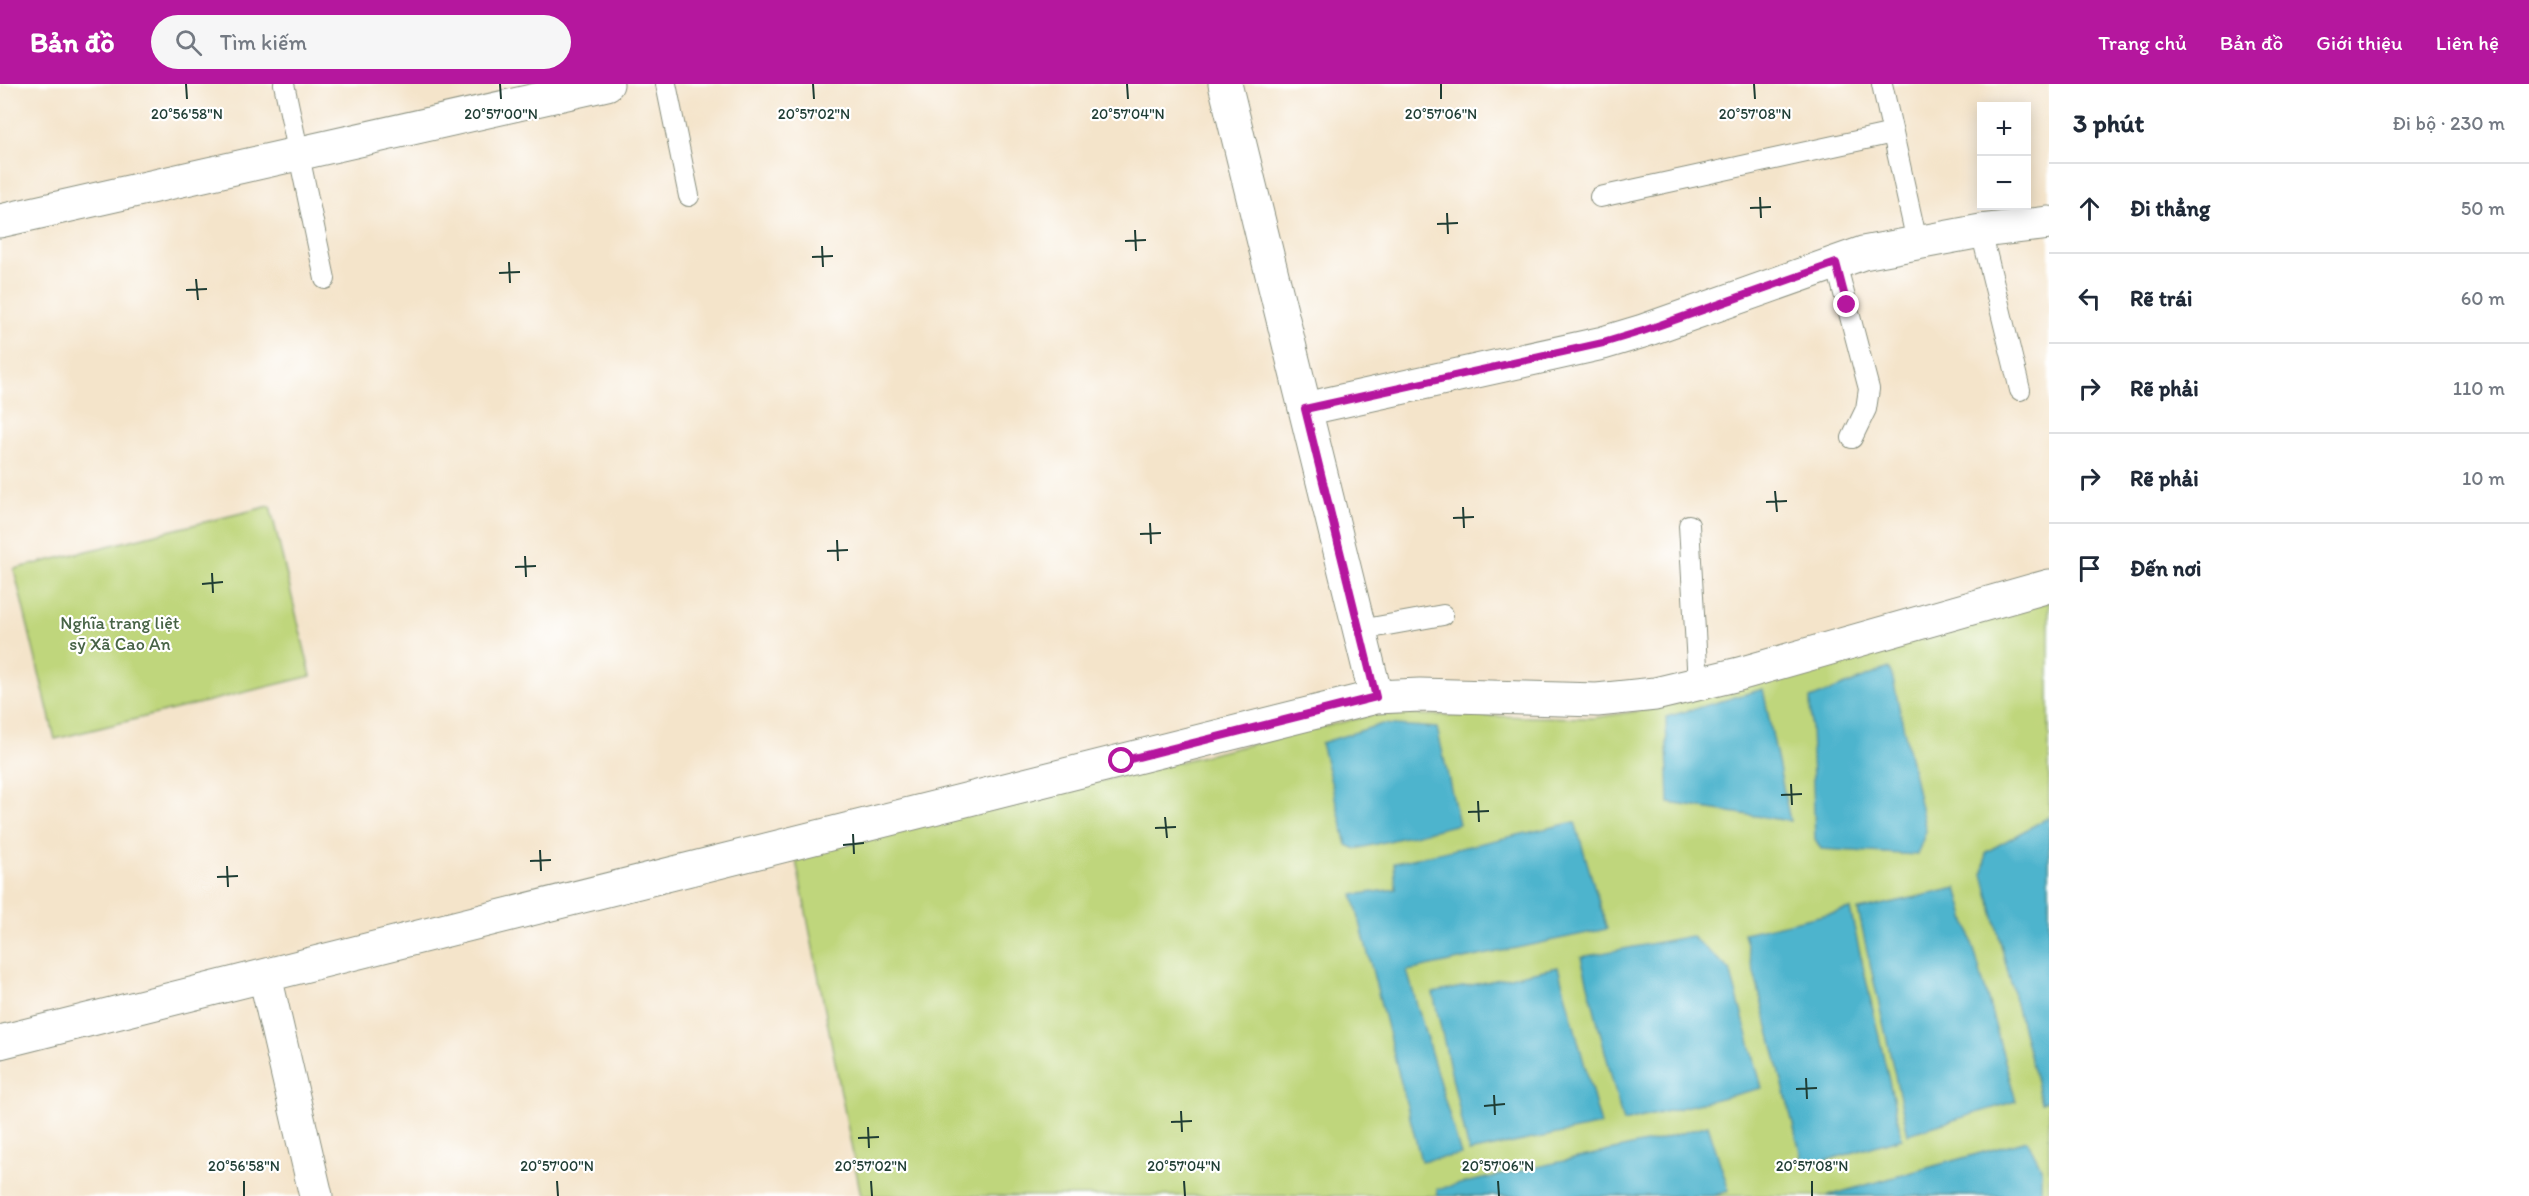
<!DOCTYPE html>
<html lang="vi">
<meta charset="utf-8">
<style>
:root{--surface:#fff;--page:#f6f6f7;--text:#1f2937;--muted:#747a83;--line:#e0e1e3;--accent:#b5179e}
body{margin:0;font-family:Itim,sans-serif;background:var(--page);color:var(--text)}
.controls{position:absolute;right:18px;top:18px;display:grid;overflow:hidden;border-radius:0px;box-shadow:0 3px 15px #0003}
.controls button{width:54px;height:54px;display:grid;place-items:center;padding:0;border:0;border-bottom:2px solid var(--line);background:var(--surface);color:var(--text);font:30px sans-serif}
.stop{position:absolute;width:18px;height:18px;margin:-14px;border:4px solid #b5179e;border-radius:50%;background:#fff}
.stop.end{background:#b5179e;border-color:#fff;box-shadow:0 2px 6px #0008}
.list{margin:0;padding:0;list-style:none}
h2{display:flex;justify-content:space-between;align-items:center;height:78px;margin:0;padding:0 24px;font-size:26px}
h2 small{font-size:20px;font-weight:400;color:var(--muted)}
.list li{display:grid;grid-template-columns:39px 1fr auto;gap:18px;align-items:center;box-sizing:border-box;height:90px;padding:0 24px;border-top:2px solid var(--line)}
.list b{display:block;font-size:22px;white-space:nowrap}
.list em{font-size:20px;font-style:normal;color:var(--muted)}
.icon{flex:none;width:33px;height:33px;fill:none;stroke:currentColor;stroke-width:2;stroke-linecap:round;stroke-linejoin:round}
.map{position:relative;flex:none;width:2049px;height:1112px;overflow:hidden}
header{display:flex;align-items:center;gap:36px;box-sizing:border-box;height:84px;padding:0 30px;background:var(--accent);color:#fff}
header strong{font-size:28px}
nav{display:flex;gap:33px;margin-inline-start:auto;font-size:21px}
.search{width:420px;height:54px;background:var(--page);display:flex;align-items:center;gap:15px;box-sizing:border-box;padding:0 21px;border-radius:33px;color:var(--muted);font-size:22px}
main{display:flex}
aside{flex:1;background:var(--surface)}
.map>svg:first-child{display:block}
</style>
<header>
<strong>Bản đồ</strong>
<div class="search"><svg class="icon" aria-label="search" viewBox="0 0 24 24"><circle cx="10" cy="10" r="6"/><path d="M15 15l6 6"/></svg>Tìm kiếm</div>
<nav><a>Trang chủ</a><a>Bản đồ</a><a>Giới thiệu</a><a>Liên hệ</a></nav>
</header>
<main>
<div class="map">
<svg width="2049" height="1112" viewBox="0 0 2049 1112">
<rect width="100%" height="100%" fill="#fff"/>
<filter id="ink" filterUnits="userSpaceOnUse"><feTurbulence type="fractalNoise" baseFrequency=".0167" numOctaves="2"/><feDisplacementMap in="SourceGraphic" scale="12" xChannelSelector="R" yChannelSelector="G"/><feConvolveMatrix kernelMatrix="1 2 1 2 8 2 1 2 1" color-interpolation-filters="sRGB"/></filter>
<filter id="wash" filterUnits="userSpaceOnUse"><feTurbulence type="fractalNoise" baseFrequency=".008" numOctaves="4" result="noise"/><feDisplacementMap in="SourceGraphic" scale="24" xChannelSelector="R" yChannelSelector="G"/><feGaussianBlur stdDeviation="1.35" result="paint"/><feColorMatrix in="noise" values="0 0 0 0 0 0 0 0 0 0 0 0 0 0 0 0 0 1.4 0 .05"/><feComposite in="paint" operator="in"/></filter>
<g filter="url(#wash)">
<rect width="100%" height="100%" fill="#f4e4ca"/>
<path fill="#bfd67b" stroke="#6f8a58" stroke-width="1.5" d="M 270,422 L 311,592 L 55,655 L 14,485 Z
M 2049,517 L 2049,1112 L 861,1112 L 795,771 L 1376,630 L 1593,634 L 1657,624 Z"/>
<path fill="#4eb4cd" stroke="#367880" stroke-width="1.5" d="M 1889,584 L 1893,595 L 1926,747 L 1917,771 L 1821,765 L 1815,755 L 1810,615 Z
M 1763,605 L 1790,737 L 1669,719 L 1666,633 Z
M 1382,640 L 1437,644 L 1459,740 L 1356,765 L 1347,761 L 1321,659 Z
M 2049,733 L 2049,1016 L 2041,1018 L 1983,790 L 1986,768 Z
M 1575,738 L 1607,845 L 1407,887 L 1461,1071 L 1421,1077 L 1353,811 L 1396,805 L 1394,779 Z
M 1957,804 L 2016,1017 L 1908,1050 L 1858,826 Z
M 1850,825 L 1902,1054 L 1804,1083 L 1744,849 Z
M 1691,852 L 1730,886 L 1762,1004 L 1623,1038 L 1581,873 Z
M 1558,883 L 1601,1041 L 1469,1068 L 1433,909 Z
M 1708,1041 L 1729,1107 L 1712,1112 L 1438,1112 L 1437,1105 L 1659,1056 Z
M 2027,1056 L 2041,1083 L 2041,1112 L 1827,1112 Z"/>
</g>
<g filter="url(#ink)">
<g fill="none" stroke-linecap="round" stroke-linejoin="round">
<defs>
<path id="service" d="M 284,0 L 325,195
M 666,0 L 689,112
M 1882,0 L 1917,158
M 1600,113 L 1893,49
M 1981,147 L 2020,306
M 1836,179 L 1869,305 L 1866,325 L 1852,354
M 1689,441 L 1698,600
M 1360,546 L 1443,531"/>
<path id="minor" d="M 1225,0 L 1376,613
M 0,137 L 607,0
M 1305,325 L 1603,259 L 1643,247 L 1863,169 L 1981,147 L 2049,139
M 265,892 L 316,1112
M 0,958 L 1376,613 L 1420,611 L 1597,616 L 1655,610 L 1739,590 L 2049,502"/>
</defs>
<use href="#service" stroke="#8a907f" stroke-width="22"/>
<use href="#minor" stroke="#8a907f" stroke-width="35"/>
<use href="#service" stroke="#fff" stroke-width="20"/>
<use href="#minor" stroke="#fff" stroke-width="33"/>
</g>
</g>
<g fill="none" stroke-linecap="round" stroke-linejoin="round" filter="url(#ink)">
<path stroke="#b5179e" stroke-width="8" d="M 1122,677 L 1376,613 L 1305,325 L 1603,259 L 1643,247 L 1836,179 L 1847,221"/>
</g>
<path fill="none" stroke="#1f3d34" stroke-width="2" d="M 186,0 L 187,15M 500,0 L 501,15M 813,0 L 814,15M 1127,0 L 1128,15M 1441,0 L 1441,15M 1754,0 L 1755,15M 1760,113 L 1761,134M 1750,124 L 1771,123M 1447,129 L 1448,150M 1437,140 L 1458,139M 1135,146 L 1136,167M 1125,157 L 1146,156M 822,162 L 823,183M 812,173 L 833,172M 509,178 L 510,199M 499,189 L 520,188M 196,195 L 198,216M 186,206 L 207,205M 1775,407 L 1777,428M 1766,418 L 1787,417M 1463,423 L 1464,444M 1453,434 L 1474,433M 1150,439 L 1151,460M 1140,450 L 1161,449M 837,456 L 838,477M 827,467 L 848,466M 525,472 L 526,493M 515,483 L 536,482M 212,489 L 213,509M 202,500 L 223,498M 1791,700 L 1792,721M 1781,711 L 1802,710M 1478,717 L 1479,738M 1468,728 L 1489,727M 1165,733 L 1167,754M 1155,744 L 1176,743M 853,750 L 854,770M 843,761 L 864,759M 540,766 L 541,787M 530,777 L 551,776M 227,782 L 228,803M 217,793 L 238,792M 1806,994 L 1807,1015M 1796,1005 L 1817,1004M 1494,1011 L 1495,1031M 1484,1022 L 1505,1020M 1181,1027 L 1182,1048M 1171,1038 L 1192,1037M 868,1043 L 869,1064M 858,1054 L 879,1053M 244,1097 L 244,1112M 557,1097 L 558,1112M 871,1097 L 872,1112M 1184,1097 L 1185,1112M 1498,1097 L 1499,1112M 1812,1097 L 1812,1112"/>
<g text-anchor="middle" stroke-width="4.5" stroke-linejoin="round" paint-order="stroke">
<g font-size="18" fill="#476346" stroke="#fff">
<text x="120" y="545">Nghĩa trang liệt<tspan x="120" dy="21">sỹ Xã Cao An</tspan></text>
</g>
</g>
<g font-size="15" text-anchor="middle" fill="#1f3d34" stroke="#fff" stroke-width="4.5" stroke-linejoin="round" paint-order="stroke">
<text x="187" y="35">20°56'58"N</text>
<text x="501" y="35">20°57'00"N</text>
<text x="814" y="35">20°57'02"N</text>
<text x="1128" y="35">20°57'04"N</text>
<text x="1441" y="35">20°57'06"N</text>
<text x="1755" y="35">20°57'08"N</text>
<text x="244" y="1087">20°56'58"N</text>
<text x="557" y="1087">20°57'00"N</text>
<text x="871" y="1087">20°57'02"N</text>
<text x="1184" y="1087">20°57'04"N</text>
<text x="1498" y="1087">20°57'06"N</text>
<text x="1812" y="1087">20°57'08"N</text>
</g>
</svg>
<div class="controls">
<button>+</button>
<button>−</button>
</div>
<div class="stop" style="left:1122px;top:677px"></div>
<div class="stop end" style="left:1847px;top:221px"></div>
</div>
<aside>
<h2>3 phút<small>Đi bộ · 230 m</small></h2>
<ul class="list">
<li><svg class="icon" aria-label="ahead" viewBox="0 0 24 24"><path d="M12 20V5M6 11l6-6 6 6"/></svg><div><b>Đi thẳng</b></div><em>50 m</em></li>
<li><svg class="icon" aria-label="left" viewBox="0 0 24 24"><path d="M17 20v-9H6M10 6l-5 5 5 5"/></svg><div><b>Rẽ trái</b></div><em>60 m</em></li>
<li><svg class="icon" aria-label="right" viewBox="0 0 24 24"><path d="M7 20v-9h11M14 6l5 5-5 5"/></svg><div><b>Rẽ phải</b></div><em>110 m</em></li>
<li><svg class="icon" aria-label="right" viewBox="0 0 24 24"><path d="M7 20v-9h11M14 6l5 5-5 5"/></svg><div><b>Rẽ phải</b></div><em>10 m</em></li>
<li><svg class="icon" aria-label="arrive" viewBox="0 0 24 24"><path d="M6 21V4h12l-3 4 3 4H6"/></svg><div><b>Đến nơi</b></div></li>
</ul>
</aside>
</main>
